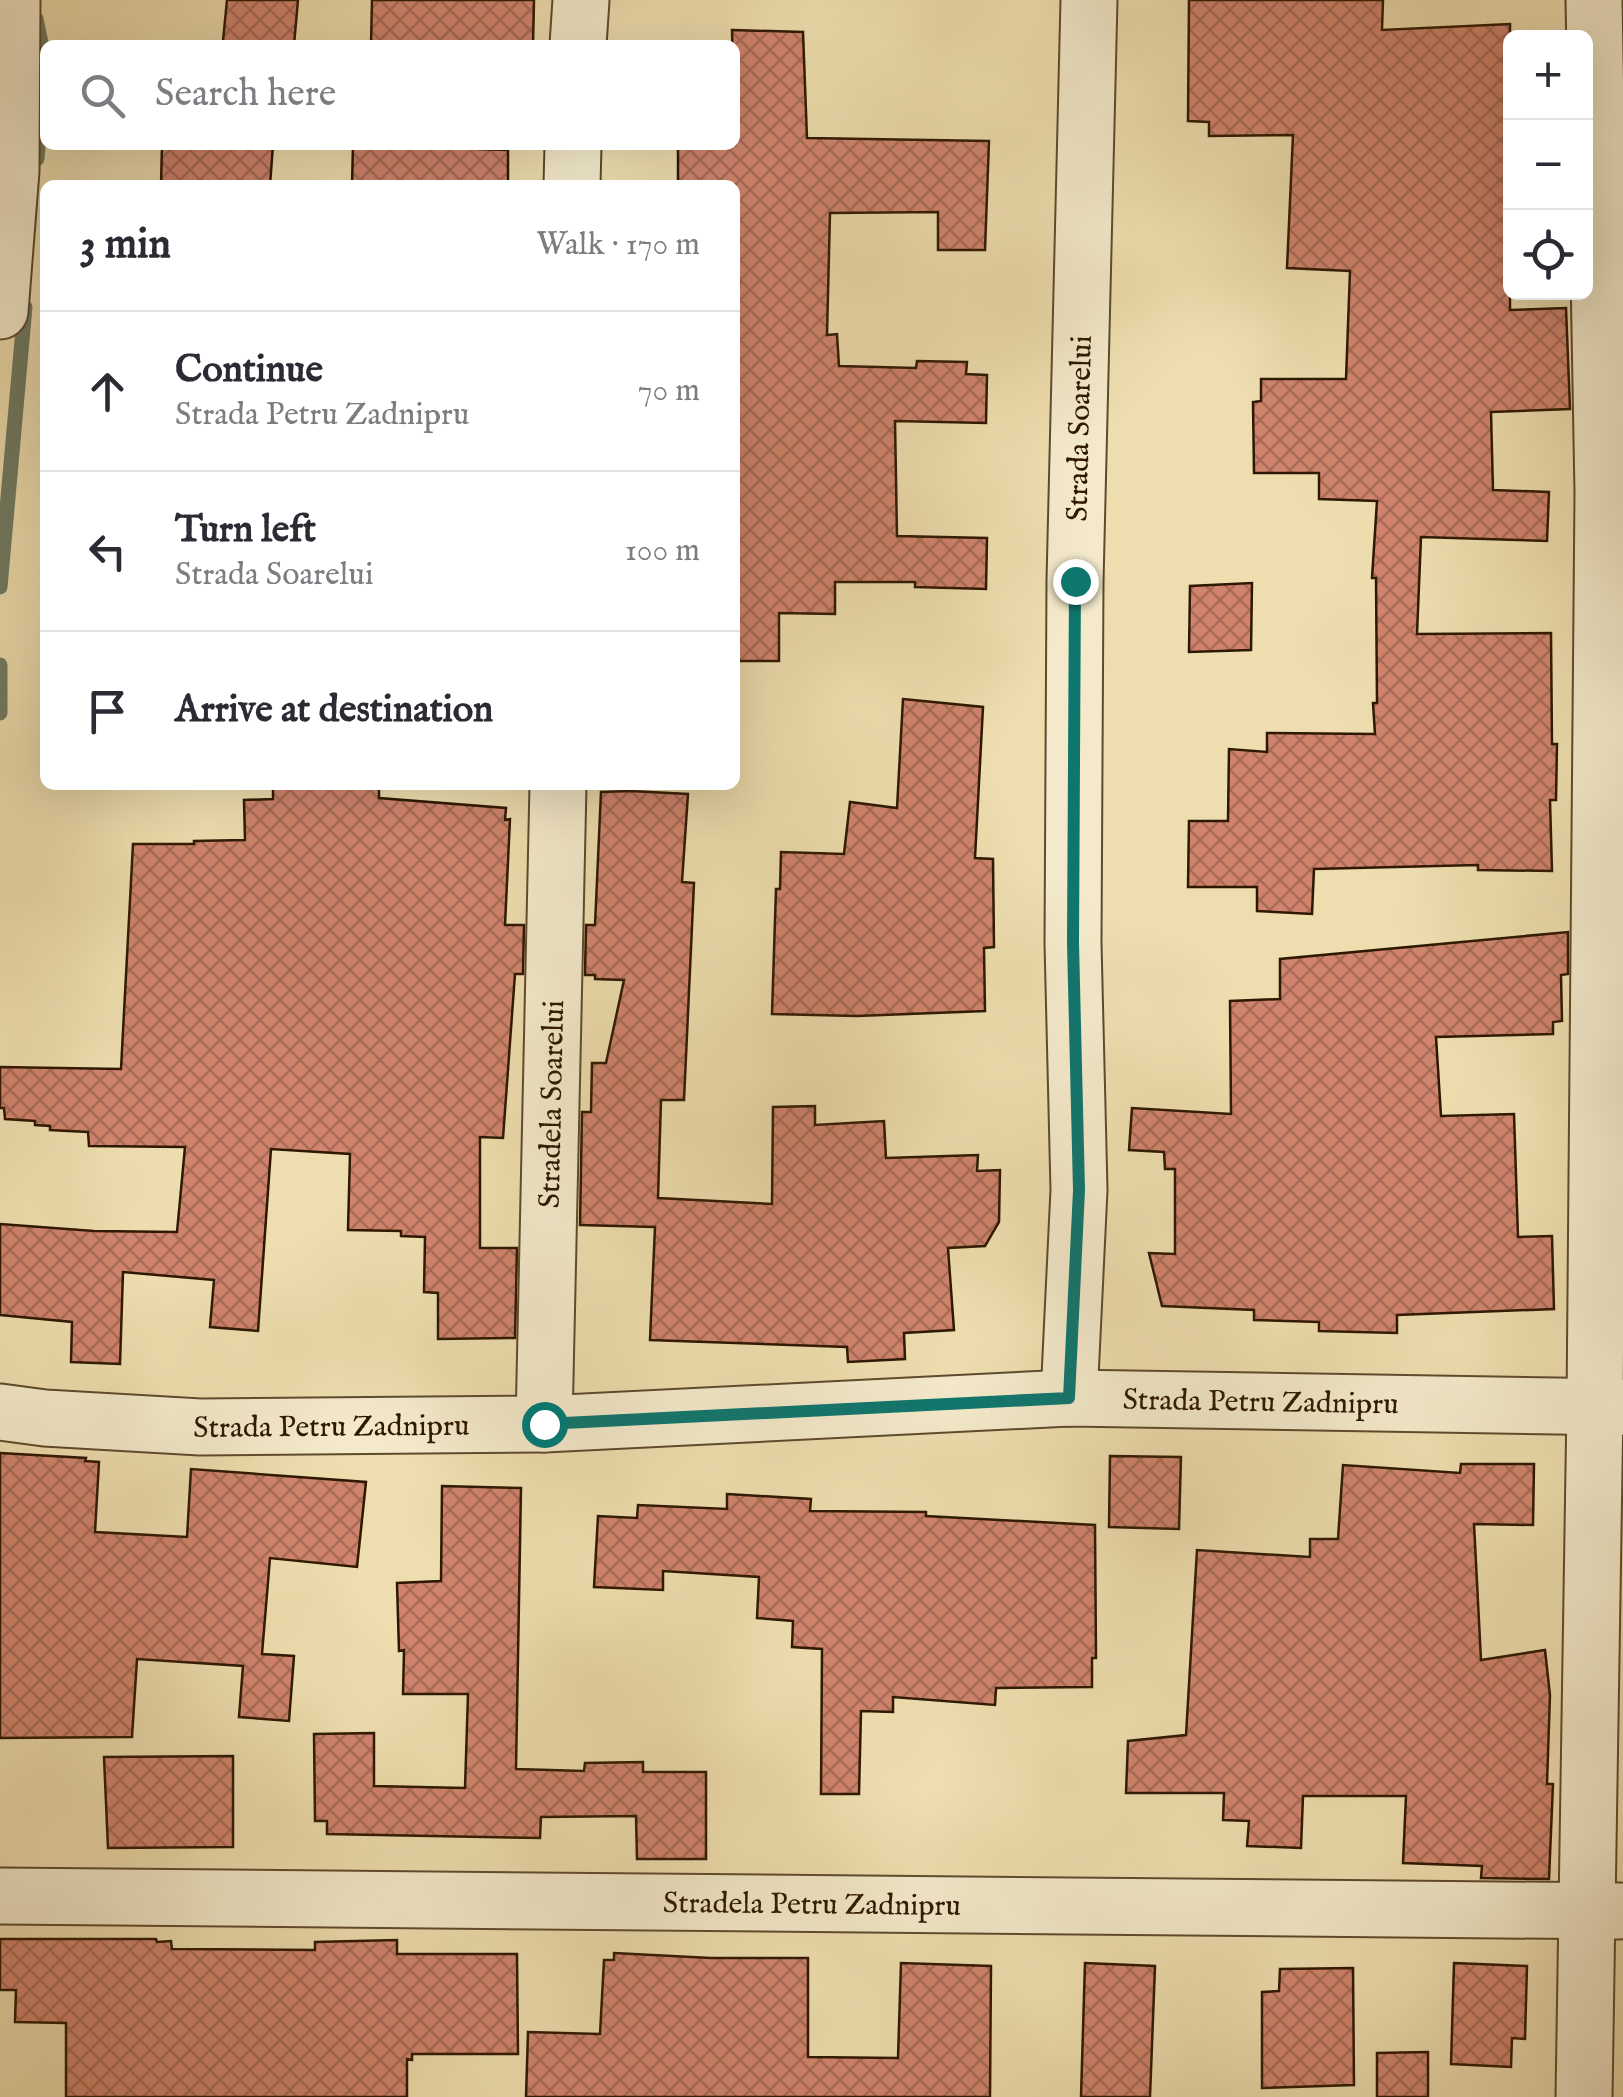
<!DOCTYPE html>
<meta charset="utf-8">
<style>
:root{--surface:#fff;--page:#f7f7f7;--text:#2b2b33;--muted:#7c7c81;--line:#e1e1e2}
body{margin:0;font-family:"IM FELL English",serif;background:var(--page);color:var(--text)}
.controls{position:absolute;right:30px;top:30px;display:grid;overflow:hidden;border-radius:15px;box-shadow:0 10px 40px #0002}
.controls button{width:90px;height:90px;display:grid;place-items:center;padding:0;border:0;border-bottom:2px solid var(--line);background:var(--surface);color:var(--text);font:50px sans-serif}
.stop{position:absolute;width:30px;height:30px;margin:-22px;border:8px solid #0f766e;border-radius:50%;background:#fff}
.stop.end{background:#0f766e;border-color:#fff;box-shadow:0 2px 10px #0008}
.list{margin:0;padding:0;list-style:none}
h2{display:flex;justify-content:space-between;align-items:center;height:130px;margin:0;padding:0 40px;font-size:42px}
h2 small{font-size:32px;font-weight:400;color:var(--muted)}
.list li{display:grid;grid-template-columns:65px 1fr auto;gap:30px;align-items:center;box-sizing:border-box;height:160px;padding:0 40px;border-top:2px solid var(--line)}
.list b{display:block;font-size:38px;white-space:nowrap}
.list p{margin:0;font-size:32px;white-space:nowrap;color:var(--muted)}
.list em{font-size:32px;font-style:normal;color:var(--muted)}
.icon{flex:none;width:55px;height:55px;fill:none;stroke:currentColor;stroke-width:2;stroke-linecap:round;stroke-linejoin:round}
.map{position:relative;flex:none;width:1623px;height:2097px;overflow:hidden}
.search{position:absolute;background:var(--surface);box-shadow:0 10px 40px #0002;left:40px;top:40px;width:700px;height:110px;display:flex;align-items:center;gap:25px;box-sizing:border-box;padding:0 35px;border-radius:15px;color:var(--muted);font-size:38px}
.panel{position:absolute;background:var(--surface);box-shadow:0 10px 40px #0002;left:40px;top:180px;width:700px;height:610px;border-radius:15px}
.map>svg:first-child{display:block}
</style>
<div class="map">
<svg width="1623" height="2097" viewBox="0 0 1623 2097">
<defs>
<pattern id="building-cross-hatch" width="8" height="8" patternUnits="userSpaceOnUse" patternTransform="scale(2.5)"><rect width="8" height="8" fill="#d0846d"/><path d="M0 0l8 8M0 8l8-8" fill="none" stroke="#a96b57"/></pattern>
</defs>
<rect width="100%" height="100%" fill="#eedeaf"/>
<filter id="stains"><feTurbulence type="fractalNoise" baseFrequency=".002" numOctaves="4"/><feColorMatrix values="0 0 0 0 .2 0 0 0 0 .09 0 0 0 0 .02 0 0 0 .5 -.17"/></filter>
<radialGradient id="worn" r=".72"><stop offset=".6" stop-color="#630" stop-opacity="0"/><stop offset="1" stop-color="#630" stop-opacity=".3"/></radialGradient>
<g fill="none" stroke-linecap="round" stroke-linejoin="round">
<path stroke="#6f7b64" stroke-width="15" d="M 36,19 L 45,62 L 37,159
M 0,587 L 25,307
M 0,665 L 0,713"/>
</g>
<path fill="url(#building-cross-hatch)" stroke="#2e1802" stroke-width="2.5" d="M 227,0 L 298,0 L 294,45 L 223,41 Z
M 372,0 L 534,0 L 533,45 L 371,45 Z
M 1189,0 L 1383,0 L 1382,30 L 1510,24 L 1510,310 L 1566,308 L 1570,409 L 1491,412 L 1493,490 L 1549,492 L 1547,541 L 1421,537 L 1417,634 L 1551,633 L 1552,744 L 1557,744 L 1556,800 L 1550,800 L 1552,871 L 1478,870 L 1478,865 L 1314,869 L 1312,914 L 1257,911 L 1257,887 L 1188,887 L 1189,821 L 1228,821 L 1229,749 L 1267,752 L 1267,733 L 1375,734 L 1373,703 L 1377,703 L 1376,578 L 1372,578 L 1377,501 L 1319,499 L 1319,473 L 1254,473 L 1253,402 L 1261,401 L 1261,379 L 1346,379 L 1350,271 L 1287,268 L 1293,135 L 1209,136 L 1209,122 L 1188,121 Z
M 732,30 L 803,32 L 807,138 L 989,141 L 985,250 L 938,250 L 938,212 L 830,213 L 827,335 L 837,334 L 839,366 L 916,368 L 917,361 L 967,362 L 966,374 L 987,375 L 986,423 L 895,421 L 897,536 L 987,538 L 986,589 L 915,587 L 915,582 L 835,582 L 835,614 L 779,613 L 779,661 L 735,661 L 735,402 L 739,282 L 735,282 L 735,185 L 678,185 L 678,145 L 735,145 Z
M 162,145 L 273,145 L 270,185 L 161,185 Z
M 353,145 L 508,150 L 508,185 L 352,185 Z
M 1252,583 L 1251,650 L 1189,652 L 1190,586 Z
M 903,699 L 983,707 L 975,858 L 993,859 L 994,947 L 984,948 L 985,1011 L 857,1016 L 772,1014 L 776,889 L 780,889 L 781,852 L 844,854 L 850,802 L 897,808 Z
M 273,785 L 379,785 L 379,798 L 506,808 L 505,820 L 510,819 L 505,925 L 524,925 L 523,974 L 515,974 L 503,1138 L 480,1137 L 480,1248 L 517,1248 L 515,1338 L 438,1339 L 438,1293 L 424,1292 L 425,1237 L 401,1236 L 401,1231 L 348,1230 L 350,1154 L 271,1149 L 258,1331 L 210,1327 L 214,1280 L 123,1272 L 120,1364 L 71,1362 L 72,1322 L 0,1315 L 0,1224 L 94,1231 L 177,1232 L 185,1147 L 89,1146 L 88,1132 L 50,1130 L 50,1126 L 35,1125 L 35,1121 L 5,1119 L 4,1108 L 0,1108 L 0,1067 L 121,1069 L 133,844 L 194,844 L 194,841 L 245,840 L 244,800 L 273,799 Z
M 630,791 L 688,794 L 682,882 L 694,883 L 684,1100 L 661,1100 L 658,1198 L 772,1204 L 773,1107 L 815,1106 L 815,1125 L 884,1121 L 886,1158 L 978,1155 L 977,1171 L 1000,1170 L 999,1222 L 985,1246 L 948,1248 L 954,1330 L 904,1333 L 905,1359 L 848,1362 L 847,1347 L 650,1340 L 655,1227 L 580,1225 L 582,1112 L 591,1112 L 592,1063 L 606,1063 L 624,980 L 595,979 L 595,975 L 585,975 L 586,925 L 595,925 L 601,792 Z
M 1568,932 L 1568,974 L 1561,975 L 1562,1021 L 1553,1022 L 1553,1034 L 1436,1037 L 1441,1116 L 1514,1114 L 1518,1237 L 1552,1236 L 1554,1309 L 1397,1315 L 1397,1333 L 1319,1331 L 1319,1322 L 1254,1320 L 1254,1310 L 1162,1306 L 1149,1253 L 1175,1254 L 1175,1169 L 1165,1169 L 1164,1152 L 1129,1150 L 1132,1108 L 1231,1114 L 1230,1001 L 1280,999 L 1280,959 Z
M 0,1453 L 86,1458 L 85,1461 L 99,1462 L 95,1532 L 187,1537 L 191,1469 L 366,1482 L 357,1567 L 270,1558 L 262,1654 L 294,1656 L 289,1721 L 239,1717 L 243,1666 L 137,1659 L 132,1737 L 0,1738 Z
M 1110,1456 L 1181,1457 L 1179,1529 L 1109,1527 Z
M 1461,1464 L 1534,1464 L 1533,1525 L 1474,1524 L 1481,1660 L 1545,1650 L 1550,1695 L 1547,1784 L 1553,1784 L 1549,1879 L 1481,1878 L 1482,1866 L 1403,1863 L 1406,1796 L 1303,1796 L 1301,1848 L 1247,1846 L 1249,1821 L 1223,1820 L 1224,1793 L 1126,1793 L 1128,1741 L 1186,1735 L 1197,1550 L 1310,1557 L 1310,1539 L 1338,1539 L 1343,1465 L 1460,1473 Z
M 442,1486 L 521,1488 L 516,1769 L 584,1771 L 585,1763 L 643,1762 L 643,1772 L 706,1772 L 706,1859 L 637,1859 L 636,1816 L 541,1817 L 540,1838 L 327,1834 L 327,1821 L 315,1821 L 314,1734 L 374,1733 L 374,1786 L 465,1788 L 468,1694 L 403,1694 L 404,1650 L 399,1651 L 397,1583 L 441,1581 Z
M 727,1494 L 811,1499 L 810,1511 L 926,1512 L 926,1516 L 1095,1525 L 1096,1658 L 1092,1658 L 1092,1687 L 996,1688 L 995,1705 L 893,1697 L 893,1712 L 861,1711 L 859,1794 L 821,1794 L 822,1649 L 792,1647 L 793,1621 L 757,1618 L 759,1577 L 663,1571 L 663,1590 L 594,1587 L 598,1516 L 637,1518 L 638,1505 L 727,1509 Z
M 233,1756 L 233,1847 L 108,1848 L 104,1757 Z
M 0,1939 L 156,1939 L 157,1942 L 171,1941 L 172,1949 L 315,1950 L 315,1942 L 397,1940 L 397,1954 L 517,1954 L 518,2054 L 412,2054 L 412,2060 L 407,2059 L 407,2097 L 66,2097 L 66,2023 L 15,2022 L 16,1990 L 0,1990 Z
M 614,1953 L 711,1958 L 808,1958 L 808,2057 L 898,2058 L 901,1963 L 991,1966 L 990,2097 L 526,2097 L 528,2032 L 600,2034 L 604,1960 L 614,1960 Z
M 1085,1963 L 1155,1966 L 1150,2097 L 1081,2097 Z
M 1454,1963 L 1527,1966 L 1525,2039 L 1512,2038 L 1511,2067 L 1451,2064 Z
M 1353,1968 L 1354,2085 L 1262,2088 L 1262,1992 L 1279,1991 L 1280,1969 Z
M 1428,2052 L 1428,2097 L 1377,2097 L 1377,2053 Z"/>
<g fill="none" stroke-linecap="round" stroke-linejoin="round">
<defs>
<g id="minor">
<path d="M 578,45 L 581,0"/>
<path d="M 572,185 L 573,145"/>
<path d="M 0,311 L 11,171 L 12,0"/>
<path id="s1" d="M 1069,1398 L 1079,1190 L 1073,943 L 1075,581 L 1089,0"/>
<path id="s2" d="M 0,1412 L 45,1418 L 200,1427 L 544,1424 L 1069,1398 L 1623,1407"/>
<path id="s3" d="M 544,1424 L 558,785"/>
<path id="s4" d="M 0,1896 L 1620,1911"/>
<path d="M 1584,2097 L 1595,1406 L 1603,493 L 1594,0"/>
</g>
</defs>
<use href="#minor" stroke="#5e4a2d" stroke-width="59"/>
<use href="#minor" stroke="#f4eacb" stroke-width="55"/>
</g>
<g fill="none" stroke-linecap="round" stroke-linejoin="round">
<path stroke="#0f766e" stroke-width="12" d="M 544,1424 L 1069,1398 L 1079,1190 L 1073,943 L 1075,581"/>
</g>
<g text-anchor="middle" stroke-width="9" stroke-linejoin="round" paint-order="stroke">
<g font-size="30" fill="#2e1802" stroke="#f4eacb">
<text dy="10" stroke="none"><textPath href="#s1" startOffset="970">Strada Soarelui</textPath></text>
<text dy="10" stroke="none"><textPath href="#s3" startOffset="320">Stradela Soarelui</textPath></text>
<text dy="10" stroke="none"><textPath href="#s2" startOffset="1262">Strada Petru Zadnipru</textPath></text>
<text dy="10" stroke="none"><textPath href="#s2" startOffset="332">Strada Petru Zadnipru</textPath></text>
<text dy="10" stroke="none"><textPath href="#s4" startOffset="812">Stradela Petru Zadnipru</textPath></text>
</g>
</g>
<rect width="100%" height="100%" filter="url(#stains)"/>
<rect width="100%" height="100%" fill="url(#worn)"/>
</svg>
<div class="controls">
<button>+</button>
<button>−</button>
<button><svg class="icon" aria-label="locate" viewBox="0 0 24 24"><circle cx="12" cy="12" r="6"/><path d="M12 2v4M12 18v4M2 12h4M18 12h4"/></svg></button>
</div>
<div class="stop" style="left:544px;top:1424px"></div>
<div class="stop end" style="left:1075px;top:581px"></div>
<div class="search"><svg class="icon" aria-label="search" viewBox="0 0 24 24"><circle cx="10" cy="10" r="6"/><path d="M15 15l6 6"/></svg>Search here</div>
<section class="panel">
<h2>3 min<small>Walk · 170 m</small></h2>
<ul class="list">
<li><svg class="icon" aria-label="ahead" viewBox="0 0 24 24"><path d="M12 20V5M6 11l6-6 6 6"/></svg><div><b>Continue</b><p>Strada Petru Zadnipru</p></div><em>70 m</em></li>
<li><svg class="icon" aria-label="left" viewBox="0 0 24 24"><path d="M17 20v-9H6M10 6l-5 5 5 5"/></svg><div><b>Turn left</b><p>Strada Soarelui</p></div><em>100 m</em></li>
<li><svg class="icon" aria-label="arrive" viewBox="0 0 24 24"><path d="M6 21V4h12l-3 4 3 4H6"/></svg><div><b>Arrive at destination</b></div></li>
</ul>
</section>
</div>
